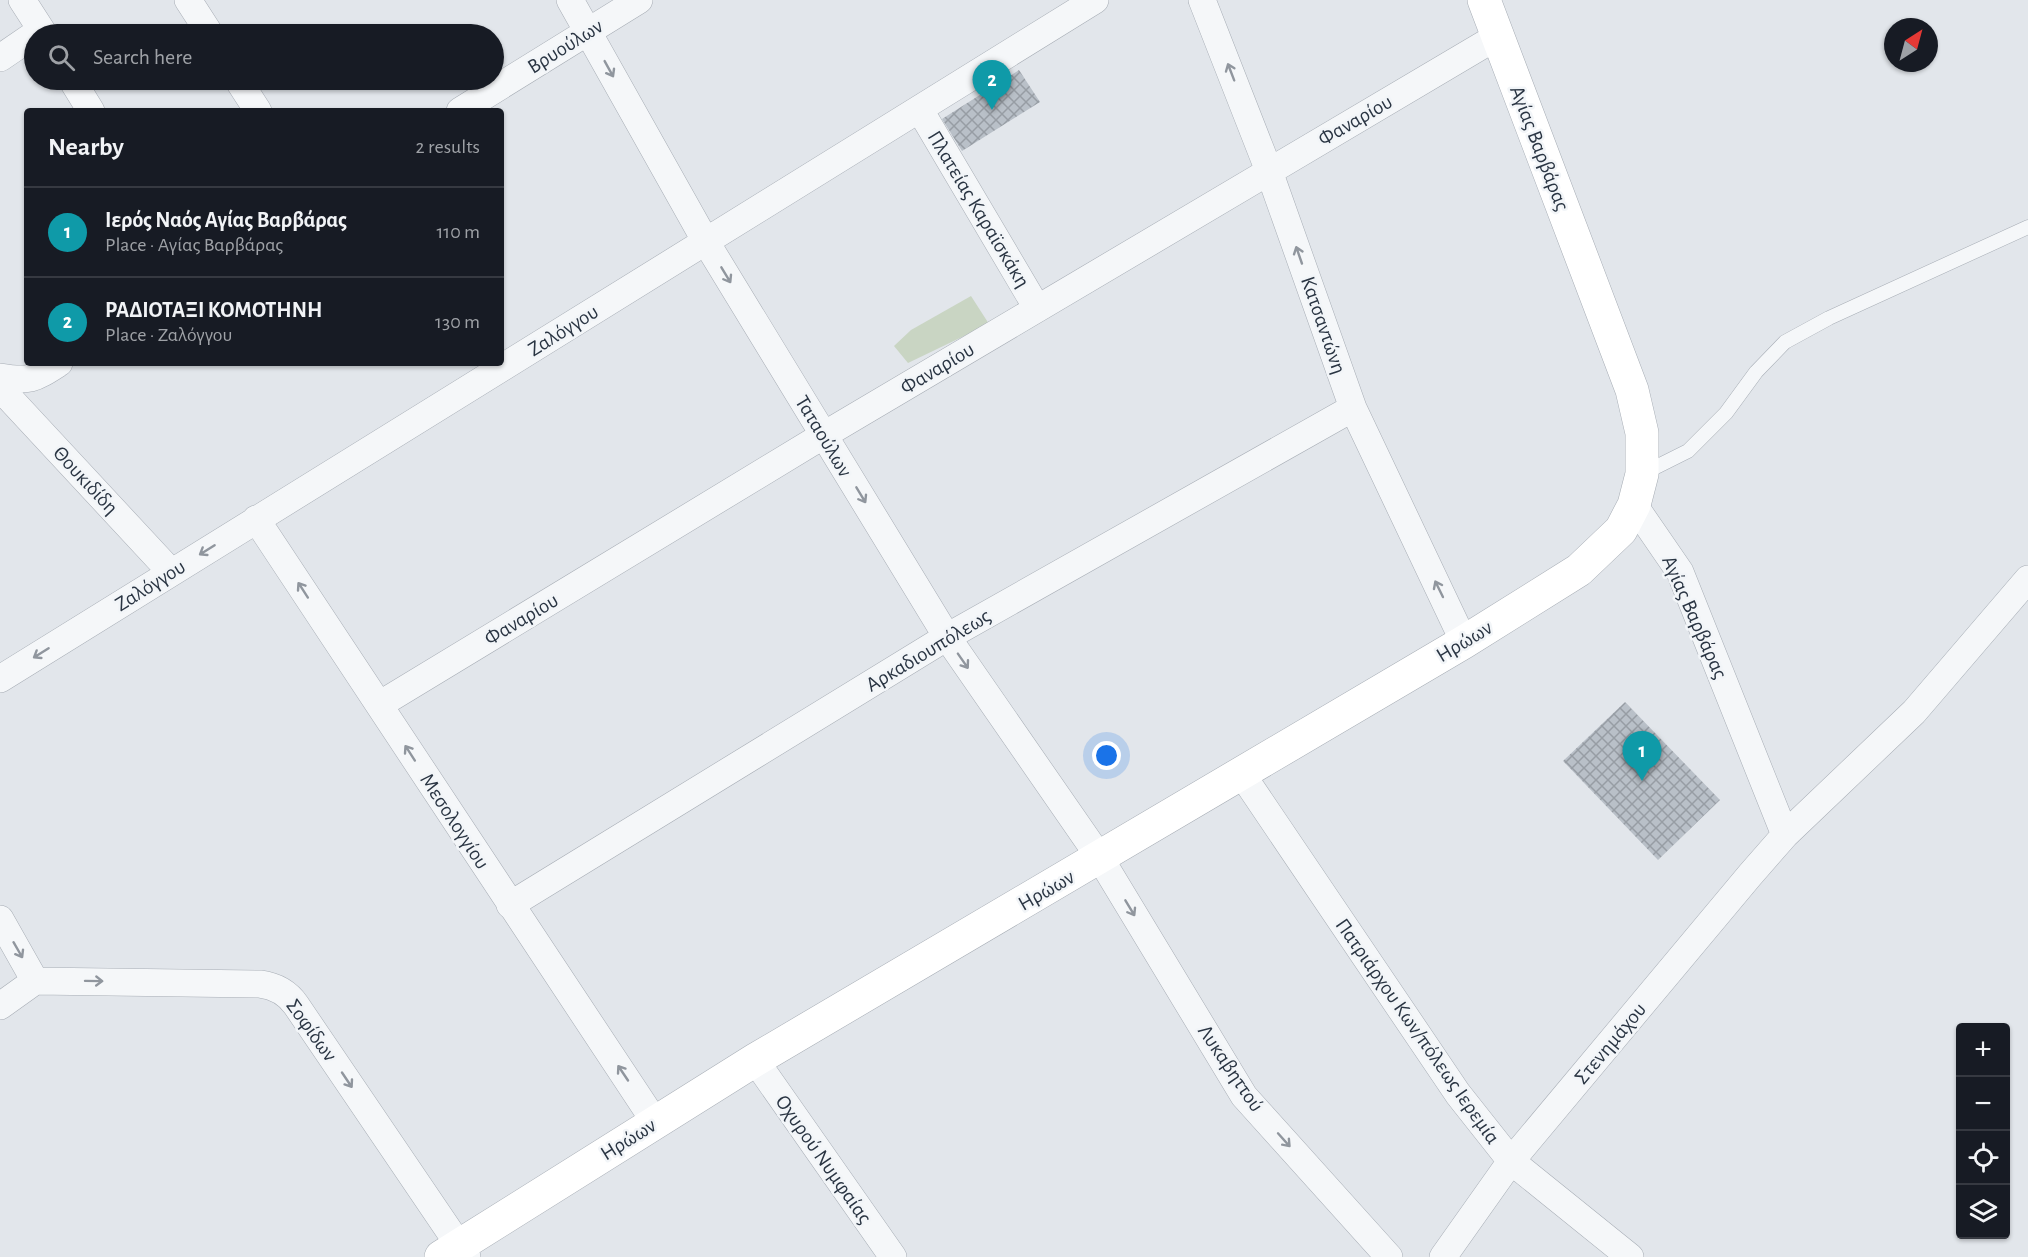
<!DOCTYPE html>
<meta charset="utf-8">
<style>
:root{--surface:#171b24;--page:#242831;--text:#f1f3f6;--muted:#9ea1a6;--line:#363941;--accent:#2563eb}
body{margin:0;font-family:"Alegreya Sans",sans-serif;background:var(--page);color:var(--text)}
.controls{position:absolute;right:18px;bottom:18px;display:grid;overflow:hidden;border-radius:6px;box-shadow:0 2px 4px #0004}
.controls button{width:54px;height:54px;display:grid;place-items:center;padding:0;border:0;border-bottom:2px solid var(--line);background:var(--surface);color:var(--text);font:30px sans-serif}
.compass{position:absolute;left:1884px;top:18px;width:54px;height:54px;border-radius:50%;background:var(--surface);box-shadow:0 2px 4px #0004;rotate:36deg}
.you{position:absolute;left:1107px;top:756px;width:21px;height:21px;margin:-15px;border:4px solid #fff;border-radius:50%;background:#1a73e8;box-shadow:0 0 0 9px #1a73e833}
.badge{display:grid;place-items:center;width:39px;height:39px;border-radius:50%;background:var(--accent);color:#fff;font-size:20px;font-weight:700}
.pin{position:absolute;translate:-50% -50px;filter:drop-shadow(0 2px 3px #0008)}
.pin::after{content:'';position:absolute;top:32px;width:21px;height:18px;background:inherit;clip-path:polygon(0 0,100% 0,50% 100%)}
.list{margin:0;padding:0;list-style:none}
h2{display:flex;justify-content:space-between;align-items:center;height:78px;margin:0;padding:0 24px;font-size:26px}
h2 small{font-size:20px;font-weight:400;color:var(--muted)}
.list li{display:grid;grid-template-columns:39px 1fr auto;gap:18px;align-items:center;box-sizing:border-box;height:90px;padding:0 24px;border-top:2px solid var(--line)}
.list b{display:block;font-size:22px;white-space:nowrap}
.list p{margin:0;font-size:20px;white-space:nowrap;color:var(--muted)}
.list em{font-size:20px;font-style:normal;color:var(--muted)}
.icon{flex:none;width:33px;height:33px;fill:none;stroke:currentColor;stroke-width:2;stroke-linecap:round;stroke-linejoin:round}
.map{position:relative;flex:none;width:2028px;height:1257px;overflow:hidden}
.search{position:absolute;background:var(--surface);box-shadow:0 2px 4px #0004;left:24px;top:24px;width:480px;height:66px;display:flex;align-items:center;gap:15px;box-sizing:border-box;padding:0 21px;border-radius:33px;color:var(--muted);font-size:22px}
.panel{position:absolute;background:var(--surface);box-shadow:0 2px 4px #0004;left:24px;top:108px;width:480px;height:258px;border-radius:6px}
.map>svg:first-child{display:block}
</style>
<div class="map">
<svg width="2028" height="1257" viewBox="0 0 2028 1257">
<defs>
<pattern id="building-cross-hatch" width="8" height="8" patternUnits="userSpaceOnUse" patternTransform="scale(1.5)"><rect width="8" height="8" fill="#b9c0c8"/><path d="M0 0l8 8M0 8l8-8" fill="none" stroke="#979da4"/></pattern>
</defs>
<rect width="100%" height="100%" fill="#e2e6eb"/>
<path fill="#c9d5c3" d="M 971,296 L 989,324 L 908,363 L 894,346 L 911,330 Z"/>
<path fill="url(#building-cross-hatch)" d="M 1019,70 L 1040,102 L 962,151 L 942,119 Z
M 1625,702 L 1720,800 L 1658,860 L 1563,761 Z"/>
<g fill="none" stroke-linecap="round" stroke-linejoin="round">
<defs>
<path id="service" d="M 1642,474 L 1688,451 L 1726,413 L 1756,372 L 1785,342 L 1829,318 L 2028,227"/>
<path id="minor" d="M 22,0 L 44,34
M 188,0 L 210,34
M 570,0 L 706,242 L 947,637 L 1100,858 L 1244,1096 L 1389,1257
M 1202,0 L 1269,171 L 1353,408 L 1464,642
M 0,58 L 41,30
M 72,80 L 91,111
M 238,80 L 258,111
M 920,110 L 1037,308
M 460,111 L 639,0
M 0,377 C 30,382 34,379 59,363
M 0,388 L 171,572
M 1634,505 L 1680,572 L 1785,835
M 256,519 L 655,1122
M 0,679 L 1095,0
M 379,705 L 824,435 L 1498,36
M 1241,773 L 1458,1094 L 1511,1161 L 1630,1257
M 510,905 L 947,637 L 1353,408
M 0,919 L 35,981
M 35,981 L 260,984 C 275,986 287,992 296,1005 L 467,1257
M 0,1006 L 35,981
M 755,1060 L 893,1257
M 1443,1257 L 1511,1161 L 1750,875 L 1785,835 L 1914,712 L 2028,579"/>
<path id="secondary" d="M 441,1257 L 755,1060 L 1464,642 L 1579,570 L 1621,530 L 1634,505 L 1642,474 L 1642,433 L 1632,390 L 1484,0"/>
</defs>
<use href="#service" stroke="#a7adb5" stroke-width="15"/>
<use href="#minor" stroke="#a7adb5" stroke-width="28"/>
<use href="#secondary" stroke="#a7adb5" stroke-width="34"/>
<use href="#service" stroke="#f5f7f9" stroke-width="14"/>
<use href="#minor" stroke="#f5f7f9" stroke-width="27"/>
<use href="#secondary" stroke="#fff" stroke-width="33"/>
</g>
<defs><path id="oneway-shaft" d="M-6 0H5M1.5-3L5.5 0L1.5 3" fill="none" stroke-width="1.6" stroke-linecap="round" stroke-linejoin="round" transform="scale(1.5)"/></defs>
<g stroke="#90969e">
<use href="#oneway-shaft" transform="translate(609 69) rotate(61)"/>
<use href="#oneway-shaft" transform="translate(1231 72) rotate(-111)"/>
<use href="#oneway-shaft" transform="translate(1299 255) rotate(-109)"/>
<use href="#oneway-shaft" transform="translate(726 275) rotate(59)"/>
<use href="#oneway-shaft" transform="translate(861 495) rotate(59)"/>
<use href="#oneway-shaft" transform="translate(207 550) rotate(148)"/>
<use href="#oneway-shaft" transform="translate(1439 589) rotate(-116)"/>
<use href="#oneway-shaft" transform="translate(303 590) rotate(-123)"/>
<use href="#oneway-shaft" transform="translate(41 653) rotate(148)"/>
<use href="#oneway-shaft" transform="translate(963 661) rotate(55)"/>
<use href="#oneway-shaft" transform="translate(410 753) rotate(-123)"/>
<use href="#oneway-shaft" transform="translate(1130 908) rotate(59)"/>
<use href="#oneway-shaft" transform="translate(18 950) rotate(60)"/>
<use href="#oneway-shaft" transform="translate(94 981) rotate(1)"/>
<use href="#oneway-shaft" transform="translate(623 1073) rotate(-124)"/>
<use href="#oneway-shaft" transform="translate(347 1080) rotate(56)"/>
<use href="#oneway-shaft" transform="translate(1284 1140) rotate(48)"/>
</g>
<g text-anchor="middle" stroke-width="5" stroke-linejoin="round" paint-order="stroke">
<g font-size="21" fill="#2a3543" stroke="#f2f5f8">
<text transform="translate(565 46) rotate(-32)" y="7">Βρυούλων</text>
<text transform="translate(1355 120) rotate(-30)" y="7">Φαναρίου</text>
<text transform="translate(1540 148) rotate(69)" y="7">Αγίας Βαρβάρας</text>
<text transform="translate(979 209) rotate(59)" y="7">Πλατείας Καραϊσκάκη</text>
<text transform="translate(1324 325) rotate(71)" y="7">Κατσαντώνη</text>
<text transform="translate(563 330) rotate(-32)" y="7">Ζαλόγγου</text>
<text transform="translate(937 368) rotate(-31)" y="7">Φαναρίου</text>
<text transform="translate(824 436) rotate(59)" y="7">Ταταούλων</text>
<text transform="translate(86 480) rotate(47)" y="7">Θουκιδίδη</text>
<text transform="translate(150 585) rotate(-32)" y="7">Ζαλόγγου</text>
<text transform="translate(1695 617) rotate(66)" y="7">Αγίας Βαρβάρας</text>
<text transform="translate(521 619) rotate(-31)" y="7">Φαναρίου</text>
<text transform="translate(1464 641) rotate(-31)" y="7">Ηρώων</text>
<text transform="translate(928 650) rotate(-31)" y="7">Αρκαδιουπόλεως</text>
<text transform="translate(455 821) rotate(57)" y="7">Μεσολογγίου</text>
<text transform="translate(1046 890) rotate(-30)" y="7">Ηρώων</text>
<text transform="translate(312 1030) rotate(54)" y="7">Σοφίδων</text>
<text transform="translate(1418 1031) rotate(55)" y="7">Πατριάρχου Κων/πόλεως Ιερεμία</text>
<text transform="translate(1610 1043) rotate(-50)" y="7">Στενημάχου</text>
<text transform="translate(1231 1068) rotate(56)" y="7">Λυκαβηττού</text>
<text transform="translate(628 1139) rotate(-32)" y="7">Ηρώων</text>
<text transform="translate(824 1159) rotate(55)" y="7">Οχυρού Νυμφαίας</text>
</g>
</g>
</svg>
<div class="controls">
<button>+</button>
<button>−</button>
<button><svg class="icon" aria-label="locate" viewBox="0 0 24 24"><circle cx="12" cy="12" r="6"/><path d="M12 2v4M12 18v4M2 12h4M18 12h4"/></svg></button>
<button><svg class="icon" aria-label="layers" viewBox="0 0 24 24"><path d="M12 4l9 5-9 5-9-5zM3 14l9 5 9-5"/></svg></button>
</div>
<svg class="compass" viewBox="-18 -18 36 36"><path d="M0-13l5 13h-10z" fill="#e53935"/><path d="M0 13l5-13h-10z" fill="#9ea1a6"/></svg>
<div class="you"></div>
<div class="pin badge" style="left:1642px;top:781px;background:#0f9aa8">1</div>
<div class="pin badge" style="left:992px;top:110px;background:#0f9aa8">2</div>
<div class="search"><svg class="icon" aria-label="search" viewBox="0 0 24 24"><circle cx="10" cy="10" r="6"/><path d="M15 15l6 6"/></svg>Search here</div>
<section class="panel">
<h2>Nearby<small>2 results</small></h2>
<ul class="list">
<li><span class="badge" style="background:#0f9aa8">1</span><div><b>Ιερός Ναός Αγίας Βαρβάρας</b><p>Place · Αγίας Βαρβάρας</p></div><em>110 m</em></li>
<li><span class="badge" style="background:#0f9aa8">2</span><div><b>ΡΑΔΙΟΤΑΞΙ ΚΟΜΟΤΗΝΗ</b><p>Place · Ζαλόγγου</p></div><em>130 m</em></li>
</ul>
</section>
</div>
